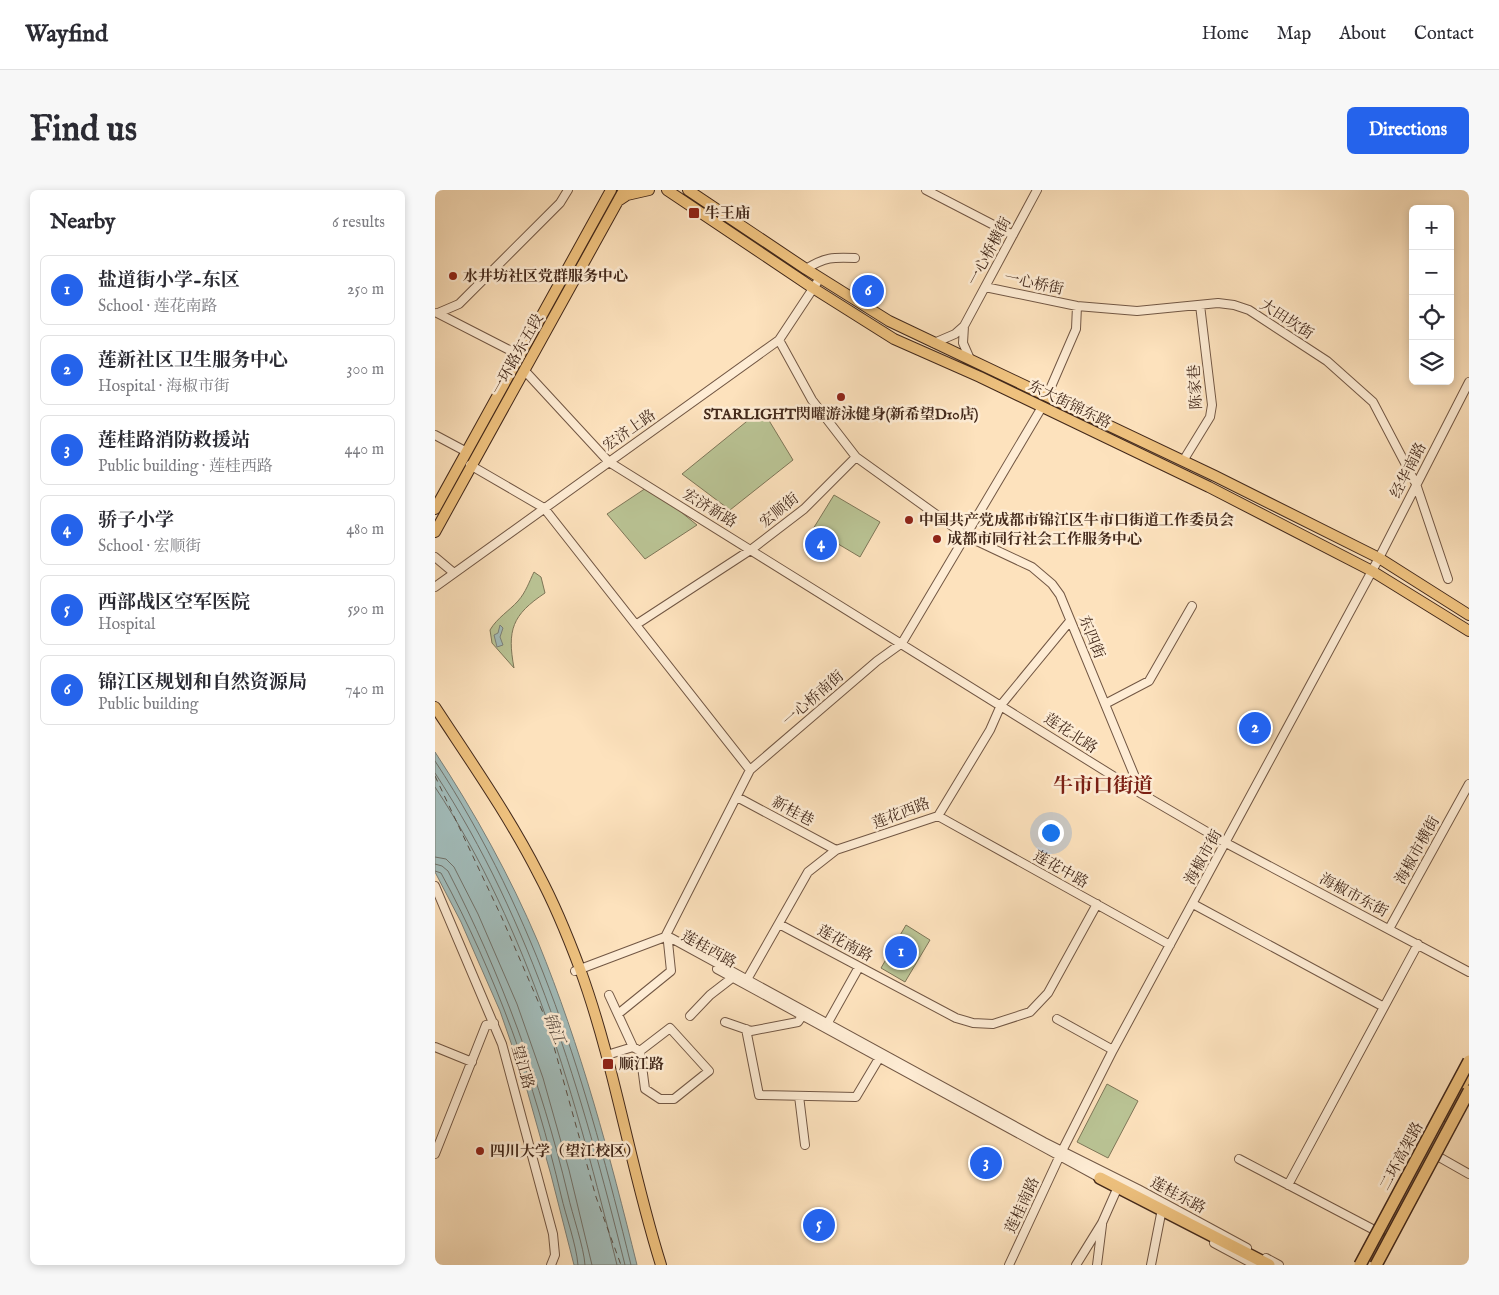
<!DOCTYPE html>
<meta charset="utf-8">
<style>
:root{--surface:#fff;--page:#f7f7f7;--text:#2b2b33;--muted:#7c7c81;--line:#e1e1e2;--accent:#2563eb}
body{margin:0;font-family:"IM FELL English","Noto Serif SC",serif;background:var(--page);color:var(--text)}
.controls{position:absolute;right:15px;top:15px;display:grid;overflow:hidden;border-radius:8px;box-shadow:0 2px 8px #0003}
.controls button{width:45px;height:45px;display:grid;place-items:center;padding:0;border:0;border-bottom:1px solid var(--line);background:var(--surface);color:var(--text);font:25px sans-serif}
.you{position:absolute;left:615px;top:642px;width:18px;height:18px;margin:-12px;border:4px solid #fff;border-radius:50%;background:#1a73e8;box-shadow:0 0 0 8px #1a73e833}
.badge{display:grid;place-items:center;width:32px;height:32px;border-radius:50%;background:var(--accent);color:#fff;font-size:16px;font-weight:700}
.pin{position:absolute;translate:-50% -50%;border:2px solid #fff;box-shadow:0 1px 5px #0006}
.list{margin:0;padding:0;list-style:none}
h2{display:flex;justify-content:space-between;align-items:center;height:65px;margin:0;padding:0 20px;font-size:21px}
h2 small{font-size:16px;font-weight:400;color:var(--muted)}
.list li{display:grid;grid-template-columns:32px 1fr auto;gap:15px;align-items:center;box-sizing:border-box;height:70px;margin:0 10px 10px;padding:0 10px;border:1px solid var(--line);border-radius:8px}
.list b{display:block;font-size:19px;white-space:nowrap}
.list p{margin:0;font-size:16px;white-space:nowrap;color:var(--muted)}
.list em{font-size:16px;font-style:normal;color:var(--muted)}
.icon{flex:none;width:28px;height:28px;fill:none;stroke:currentColor;stroke-width:2;stroke-linecap:round;stroke-linejoin:round}
.map{position:relative;flex:none;width:1034px;height:1075px;overflow:hidden;border-radius:8px}
header{display:flex;align-items:center;gap:30px;box-sizing:border-box;height:70px;padding:0 25px;background:var(--surface);border-bottom:1px solid var(--line)}
header strong{font-size:24px}
nav{display:flex;gap:28px;margin-inline-start:auto;font-size:18px}
.intro{display:flex;align-items:center;justify-content:space-between;box-sizing:border-box;height:120px;padding:0 30px}
h1{margin:0;font-size:35px}
.button{padding:12px 22px;border-radius:8px;background:var(--accent);color:#fff;font-size:18px;font-weight:700}
main{display:flex;gap:30px;padding:0 30px}
aside{flex:1;background:var(--surface);border-radius:8px;box-shadow:0 2px 8px #0003}
.map>svg:first-child{display:block}
</style>
<header>
<strong>Wayfind</strong>
<nav><a>Home</a><a>Map</a><a>About</a><a>Contact</a></nav>
</header>
<div class="intro"><h1>Find us</h1><a class="button">Directions</a></div>
<main>
<aside>
<h2>Nearby<small>6 results</small></h2>
<ul class="list">
<li><span class="badge">1</span><div><b>盐道街小学-东区</b><p>School · 莲花南路</p></div><em>250 m</em></li>
<li><span class="badge">2</span><div><b>莲新社区卫生服务中心</b><p>Hospital · 海椒市街</p></div><em>300 m</em></li>
<li><span class="badge">3</span><div><b>莲桂路消防救援站</b><p>Public building · 莲桂西路</p></div><em>440 m</em></li>
<li><span class="badge">4</span><div><b>骄子小学</b><p>School · 宏顺街</p></div><em>480 m</em></li>
<li><span class="badge">5</span><div><b>西部战区空军医院</b><p>Hospital</p></div><em>590 m</em></li>
<li><span class="badge">6</span><div><b>锦江区规划和自然资源局</b><p>Public building</p></div><em>740 m</em></li>
</ul>
</aside>
<div class="map">
<svg width="1034" height="1075" viewBox="0 0 1034 1075">
<rect width="100%" height="100%" fill="#fde2bd"/>
<filter id="stains"><feTurbulence type="fractalNoise" baseFrequency=".004" numOctaves="4"/><feColorMatrix values="0 0 0 0 .2 0 0 0 0 .09 0 0 0 0 .02 0 0 0 .5 -.17"/></filter>
<radialGradient id="worn" r=".72"><stop offset=".6" stop-color="#630" stop-opacity="0"/><stop offset="1" stop-color="#630" stop-opacity=".3"/></radialGradient>
<path fill="#bac495" stroke="#7e7658" d="M 327,219 L 358,270 L 295,320 L 247,284 Z
M 214,296 L 262,335 L 210,369 L 172,324 Z
M 399,305 L 445,332 L 425,367 L 378,339 Z
M 99,382 L 106,387 L 110,403 C 77,425 72,440 79,478 L 57,453 L 55,440 C 62,428 74,421 83,411 C 91,402 94,392 99,382 Z
M 471,735 L 495,750 L 470,792 L 446,778 Z
M 672,894 L 703,911 L 673,968 L 642,952 Z"/>
<path fill="#a2bcba" stroke="#7c817a" d="M 65,435 L 68,438 L 65,447 L 68,455 L 62,457 L 59,445 L 63,443 Z
M 0,562 C 40,623 75,686 103,752 C 146,857 175,966 202,1075 L 139,1075 L 116,985 L 90,893 L 65,821 L 26,732 L 0,682 Z"/>
<g fill="none" stroke-linecap="round" stroke-linejoin="round">
<path stroke="#72726a" stroke-width="1" d="M 0,571 C 103,728 152,895 196,1075
M 0,583 C 98,733 147,903 190,1075
M 0,597 C 95,741 141,909 182,1075
M 0,667 L 11,669 L 19,677 L 43,724 L 82,814 L 108,888 L 134,980 L 157,1075
M 0,674 L 7,676 L 13,681 C 66,784 106,892 133,1005 C 137,1024 149,1057 150,1075
M 0,681 L 6,683 C 61,784 100,894 126,1005 C 131,1027 141,1053 143,1075"/>
<path stroke="#5b4e43" stroke-width="1" stroke-dasharray="6 5" stroke-linecap="butt" d="M 0,586 L 67,728 L 112,832 L 161,1007 L 186,1075"/>
<defs>
<path id="minor" d="M 491,0 L 578,45
M 371,79 C 390,67 398,67 420,68
M 550,97 L 642,116 L 702,121 L 783,113 L 799,115 L 814,120 L 892,171 L 938,212 L 981,294 L 1013,389
M 2,123 L 86,166
M 3,123 L 24,114 L 125,13 L 133,0
M 529,136 L 528,153 L 535,169
M 344,150 L 377,210 L 421,267 L 531,346 L 597,377 L 617,394 L 625,405 L 707,604
M 499,153 L 520,144 L 529,136 L 602,0
M 90,181 L 174,272 L 707,604 L 791,653 L 1034,782
M 612,206 L 641,139 L 642,116
M 0,245 L 30,261
M 748,271 L 775,227 L 777,215 L 765,115
M 35,275 L 109,318 L 315,580
M 0,367 L 19,383
M 0,397 L 344,150 L 385,88
M 202,434 L 317,359 L 369,319 L 421,267
M 670,514 L 714,491 L 757,416
M 302,607 L 401,660
M 503,626 L 735,755
M 0,696 L 67,854 L 118,1044 L 120,1065 L 116,1075
M 758,714 L 949,817
M 344,734 L 521,828 L 538,833 L 558,834 L 595,822 L 613,803 L 662,714
M 954,739 L 1034,594
M 230,747 L 236,748 L 609,952 L 703,999 L 812,1058
M 282,779 L 667,989
M 140,781 L 230,747 L 315,580 L 442,471 L 467,453 L 607,217
M 310,793 L 373,682 L 401,660 L 503,626 L 555,540 L 566,515 L 635,431
M 174,805 L 198,857
M 183,824 L 236,781 L 233,752
M 255,826 L 275,805 L 297,788
M 622,829 L 678,860
M 290,832 L 316,841 L 363,832 L 367,826
M 391,836 L 424,777
M 311,839 L 324,905 L 421,907 L 446,865
M 0,857 L 37,872
M 172,865 L 198,857 L 205,861 L 235,838 L 274,881 L 239,909 L 225,909 L 210,899 L 205,861
M 364,906 L 370,955
M 0,964 L 51,835 L 59,833
M 1004,967 L 1034,984
M 804,969 L 945,1043
M 853,995 L 983,754
M 779,1053 L 820,1075
M 831,1068 L 844,1075
M 574,1075 L 627,961 L 678,860 L 944,368 L 1034,192
M 641,1075 L 667,1033 L 682,999
M 662,1075 L 667,1035
M 716,1075 L 726,1024"/>
<path id="major" d="M 232,0 L 378,98 L 459,149 L 545,187 L 774,297 L 937,381 L 1034,441
M 253,0 L 371,79 L 454,131 L 780,286 L 944,368 L 1034,425
M 183,11 L 192,5 L 214,0
M 0,319 L 176,0
M 0,342 L 189,0
M 0,517 C 36,572 74,626 104,685 C 120,715 133,747 145,779 C 180,875 195,977 226,1075
M 1011,926 L 1034,883"/>
<path id="highway" d="M 665,988 L 834,1075"/>
</defs>
<use href="#minor" stroke="#725744" stroke-width="10"/>
<use href="#major" stroke="#43291b" stroke-width="12"/>
<use href="#highway" stroke="#43291b" stroke-width="14"/>
<use href="#minor" stroke="#feecd4" stroke-width="8"/>
<use href="#major" stroke="#eec17e" stroke-width="10"/>
<use href="#highway" stroke="#eec17e" stroke-width="11"/>
<defs>
<path id="highway-bridge" d="M 925,1075 L 1034,871
M 941,1075 L 1034,901"/>
</defs>
<use href="#highway-bridge" stroke="#43291b" stroke-width="14" stroke-linecap="butt"/>
<use href="#highway-bridge" stroke="#eec17e" stroke-width="11"/>
</g>
<g fill="#8f2418" stroke="#feecd4" stroke-width="2">
<rect x="253" y="17" width="12" height="12" rx="2.5"/>
<circle cx="18" cy="86" r="5"/>
<circle cx="406" cy="207" r="5"/>
<circle cx="474" cy="330" r="5"/>
<circle cx="502" cy="349" r="5"/>
<rect x="167" y="868" width="12" height="12" rx="2.5"/>
<circle cx="45" cy="961" r="5"/>
</g>
<g text-anchor="middle" stroke-width="5" stroke-linejoin="round" paint-order="stroke">
<g font-size="15" font-weight="bold" fill="#43291b" stroke="#feecd4" text-anchor="start">
<text x="270" y="28">牛王庙</text>
<text x="28" y="91">水井坊社区党群服务中心</text>
<text x="406" y="229" text-anchor="middle">STARLIGHT閃曜游泳健身(新希望D10店)</text>
<text x="484" y="335">中国共产党成都市锦江区牛市口街道工作委员会</text>
<text x="512" y="354">成都市同行社会工作服务中心</text>
<text x="184" y="879">顺江路</text>
<text x="55" y="966">四川大学（望江校区）</text>
</g>
<g font-size="15" fill="#43291b" stroke="#feecd4">
<text transform="translate(554 61) rotate(-62)" y="5">一心桥横街</text>
<text transform="translate(599 93) rotate(12)" y="5">一心桥街</text>
<text transform="translate(852 129) rotate(33)" y="5">大田坎街</text>
<text transform="translate(82 164) rotate(-61)" y="5">一环路东五段</text>
<text transform="translate(760 197) rotate(-93)" y="5">陈家巷</text>
<text transform="translate(635 214) rotate(26)" y="5">东大街锦东路</text>
<text transform="translate(194 240) rotate(-35)" y="5">宏济上路</text>
<text transform="translate(973 280) rotate(-63)" y="5">经华南路</text>
<text transform="translate(275 318) rotate(31)" y="5">宏济新路</text>
<text transform="translate(344 320) rotate(-39)" y="5">宏顺街</text>
<text transform="translate(657 447) rotate(68)" y="5">东四街</text>
<text transform="translate(378 508) rotate(-41)" y="5">一心桥南街</text>
<text transform="translate(636 543) rotate(33)" y="5">莲花北路</text>
<text transform="translate(358 621) rotate(28)" y="5">新桂巷</text>
<text transform="translate(466 623) rotate(-21)" y="5">莲花西路</text>
<text transform="translate(982 660) rotate(-61)" y="5">海椒市横街</text>
<text transform="translate(768 667) rotate(-61)" y="5">海椒市街</text>
<text transform="translate(626 679) rotate(29)" y="5">莲花中路</text>
<text transform="translate(919 705) rotate(28)" y="5">海椒市东街</text>
<text transform="translate(410 753) rotate(28)" y="5">莲花南路</text>
<text transform="translate(274 759) rotate(29)" y="5">莲桂西路</text>
<text transform="translate(88 877) rotate(74)" y="5">望江路</text>
<text transform="translate(966 966) rotate(-62)" y="5">二环高架路</text>
<text transform="translate(743 1005) rotate(28)" y="5">莲桂东路</text>
<text transform="translate(587 1015) rotate(-65)" y="5">莲桂南路</text>
</g>
<g font-size="16" font-style="italic" fill="#5b4e43" stroke="#feecd4">
<text transform="translate(120 838) rotate(68)" y="6">锦江</text>
</g>
<g font-size="20" font-weight="bold" fill="#7a1f14" stroke="#feecd4">
<text x="668" y="602">牛市口街道</text>
</g>
</g>
<rect width="100%" height="100%" filter="url(#stains)"/>
<rect width="100%" height="100%" fill="url(#worn)"/>
</svg>
<div class="controls">
<button>+</button>
<button>−</button>
<button><svg class="icon" aria-label="locate" viewBox="0 0 24 24"><circle cx="12" cy="12" r="6"/><path d="M12 2v4M12 18v4M2 12h4M18 12h4"/></svg></button>
<button><svg class="icon" aria-label="layers" viewBox="0 0 24 24"><path d="M12 4l9 5-9 5-9-5zM3 14l9 5 9-5"/></svg></button>
</div>
<div class="you"></div>
<div class="pin badge" style="left:466px;top:762px">1</div>
<div class="pin badge" style="left:820px;top:538px">2</div>
<div class="pin badge" style="left:551px;top:973px">3</div>
<div class="pin badge" style="left:386px;top:354px">4</div>
<div class="pin badge" style="left:384px;top:1035px">5</div>
<div class="pin badge" style="left:433px;top:101px">6</div>
</div>
</main>
